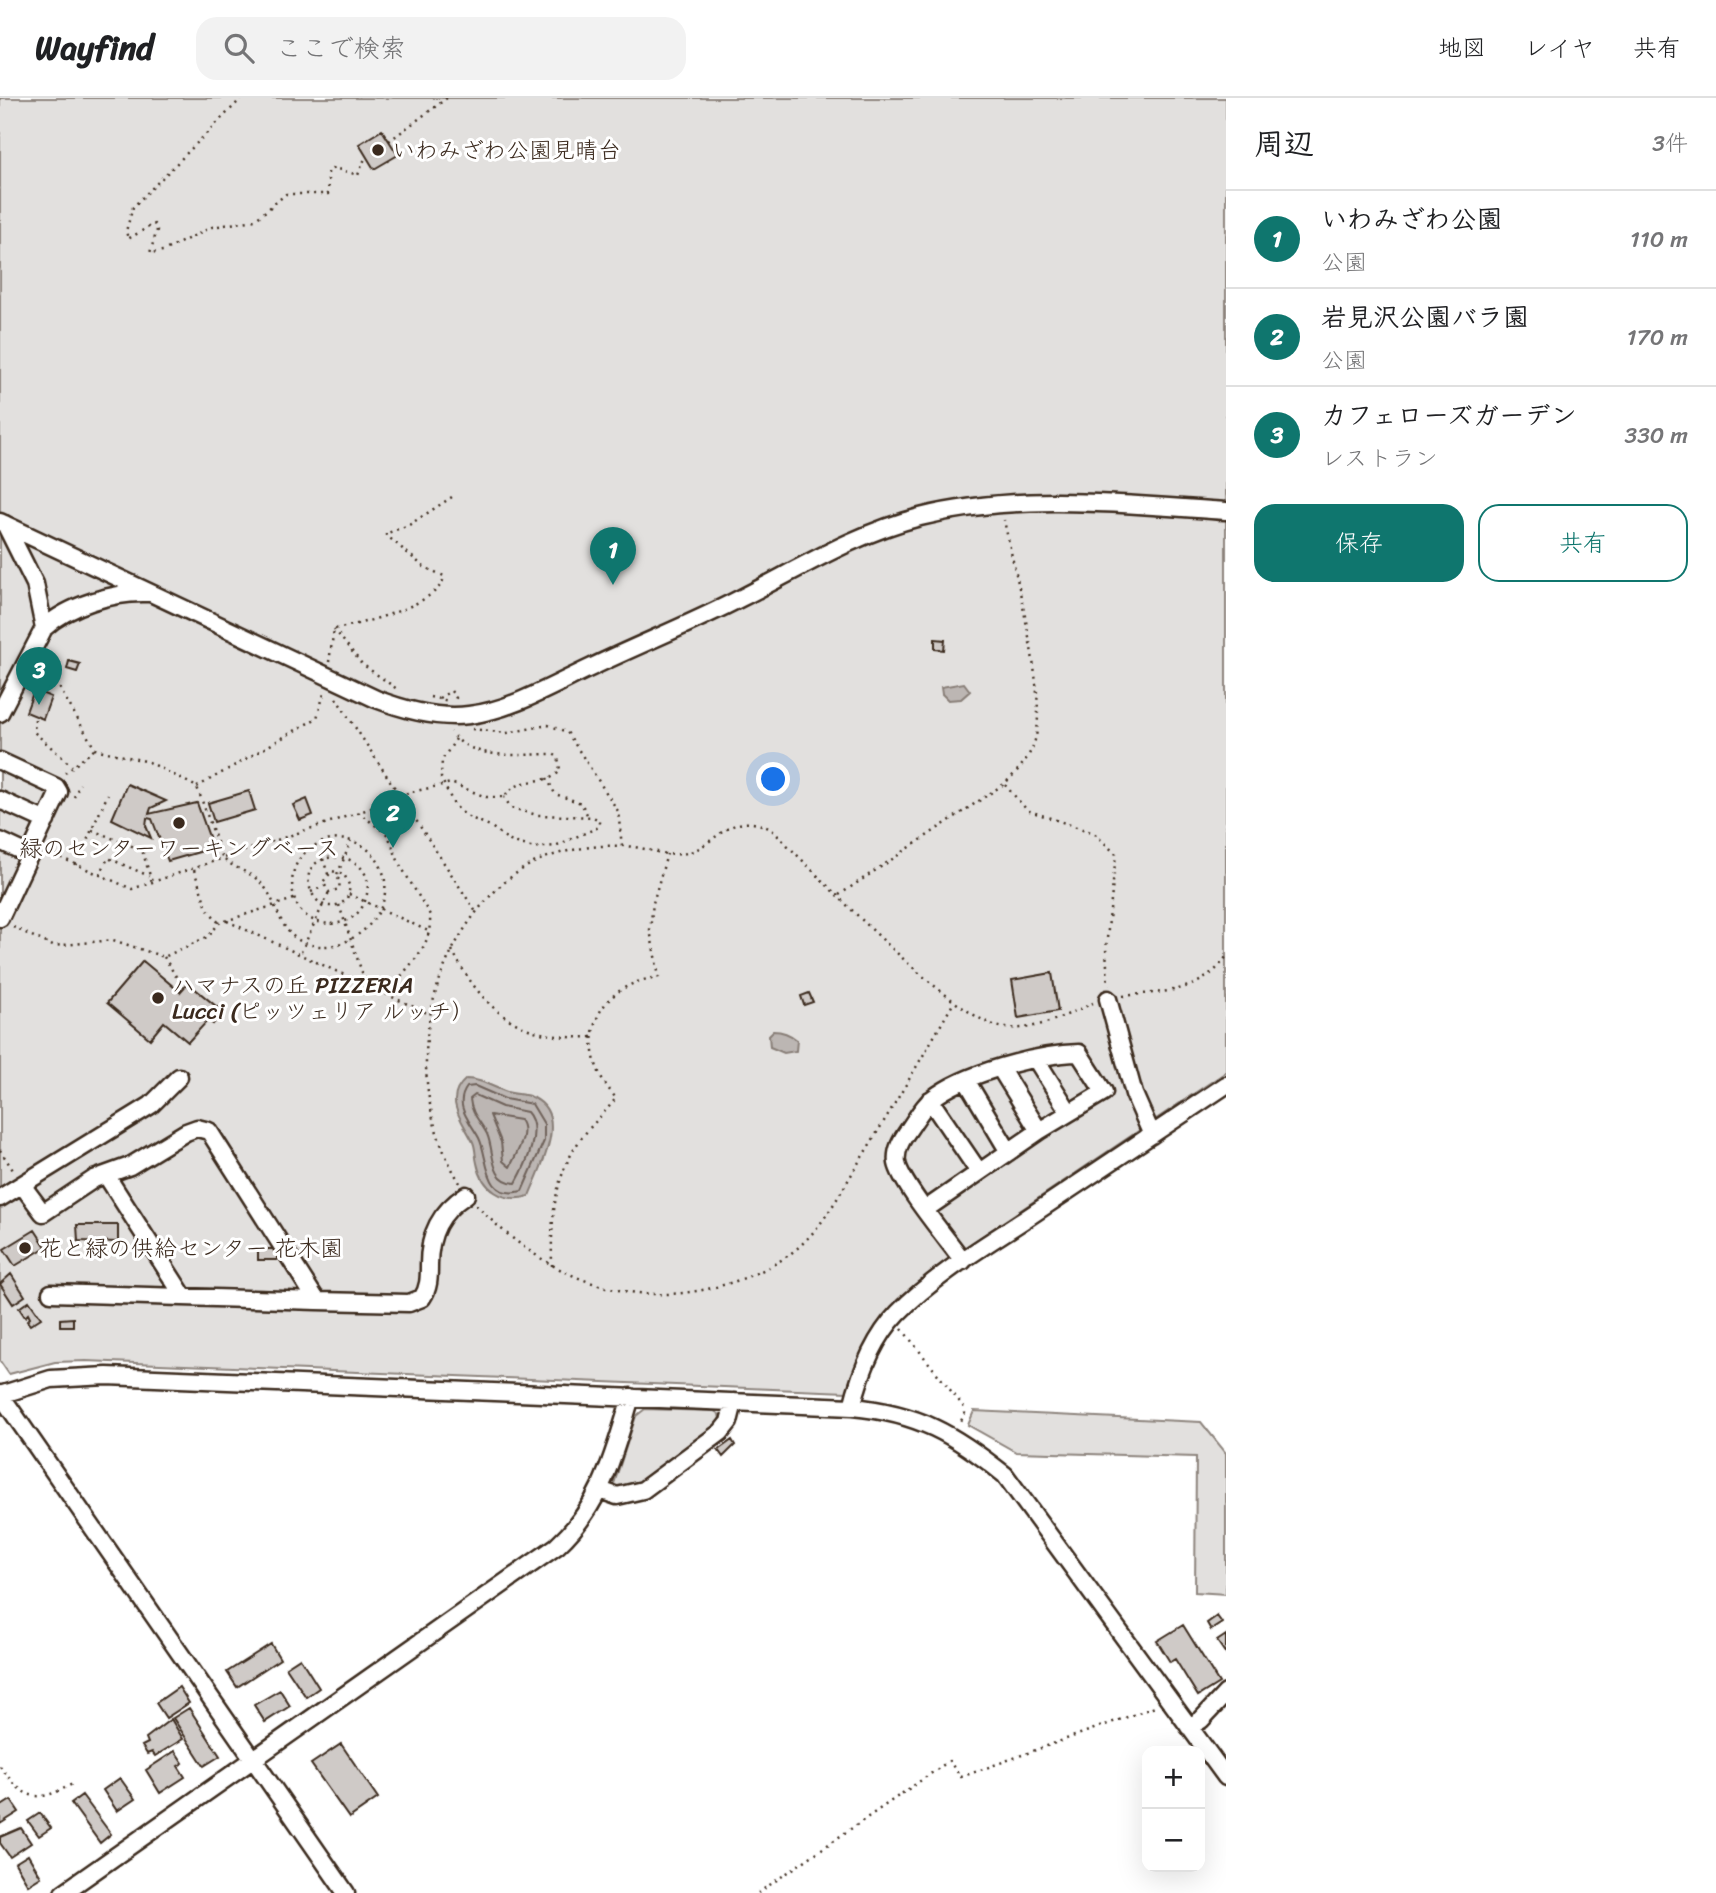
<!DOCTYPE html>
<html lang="ja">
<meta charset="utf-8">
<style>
:root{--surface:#fff;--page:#f2f2f2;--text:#202124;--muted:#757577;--line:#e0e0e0;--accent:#0f766e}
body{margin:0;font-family:Sriracha,"Klee One",sans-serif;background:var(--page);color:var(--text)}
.controls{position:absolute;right:21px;bottom:21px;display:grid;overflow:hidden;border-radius:14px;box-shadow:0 7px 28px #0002}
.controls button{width:63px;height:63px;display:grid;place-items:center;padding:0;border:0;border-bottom:2px solid var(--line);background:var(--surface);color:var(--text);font:35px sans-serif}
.you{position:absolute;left:774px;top:682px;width:24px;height:24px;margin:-18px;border:5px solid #fff;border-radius:50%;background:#1a73e8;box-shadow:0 0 0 10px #1a73e833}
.badge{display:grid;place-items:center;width:46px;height:46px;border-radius:50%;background:var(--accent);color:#fff;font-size:23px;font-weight:700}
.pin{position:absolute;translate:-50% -58px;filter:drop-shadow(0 2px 4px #0008)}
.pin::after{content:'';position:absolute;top:37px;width:24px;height:21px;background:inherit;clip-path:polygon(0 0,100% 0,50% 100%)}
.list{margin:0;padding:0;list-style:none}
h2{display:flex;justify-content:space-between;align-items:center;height:91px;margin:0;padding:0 28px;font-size:30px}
h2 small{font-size:23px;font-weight:400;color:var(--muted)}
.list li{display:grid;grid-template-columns:46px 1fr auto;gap:21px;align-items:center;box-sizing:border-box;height:98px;padding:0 28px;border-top:2px solid var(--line)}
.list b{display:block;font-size:26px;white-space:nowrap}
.list p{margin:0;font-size:23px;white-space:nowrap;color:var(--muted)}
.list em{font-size:23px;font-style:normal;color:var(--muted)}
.actions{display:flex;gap:14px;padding:21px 28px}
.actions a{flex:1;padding:16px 0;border:2px solid var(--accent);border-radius:21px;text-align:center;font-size:24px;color:var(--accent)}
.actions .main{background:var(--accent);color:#fff}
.icon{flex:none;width:38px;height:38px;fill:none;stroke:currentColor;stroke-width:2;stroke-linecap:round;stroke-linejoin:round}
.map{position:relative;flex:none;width:1226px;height:1795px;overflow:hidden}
header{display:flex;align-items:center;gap:42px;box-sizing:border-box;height:98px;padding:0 35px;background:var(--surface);border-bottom:2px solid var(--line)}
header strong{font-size:33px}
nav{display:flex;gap:38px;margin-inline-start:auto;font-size:24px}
.search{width:490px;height:63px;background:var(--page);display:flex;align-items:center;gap:18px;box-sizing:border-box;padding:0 24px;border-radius:21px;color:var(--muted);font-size:26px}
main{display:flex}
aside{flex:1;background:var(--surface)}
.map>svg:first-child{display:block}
</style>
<header>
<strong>Wayfind</strong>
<div class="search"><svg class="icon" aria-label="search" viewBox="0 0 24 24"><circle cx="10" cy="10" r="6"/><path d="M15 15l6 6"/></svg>ここで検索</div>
<nav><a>地図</a><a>レイヤ</a><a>共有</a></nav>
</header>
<main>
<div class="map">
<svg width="1226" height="1795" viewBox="0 0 1226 1795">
<rect width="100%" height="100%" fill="#fff"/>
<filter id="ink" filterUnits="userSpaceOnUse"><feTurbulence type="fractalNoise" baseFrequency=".0143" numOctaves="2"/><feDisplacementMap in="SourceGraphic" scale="14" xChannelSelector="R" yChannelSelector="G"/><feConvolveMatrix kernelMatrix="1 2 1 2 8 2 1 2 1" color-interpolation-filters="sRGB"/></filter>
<g filter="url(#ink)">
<path fill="#e2e0de" stroke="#8e857e" stroke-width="2" d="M 0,0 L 1226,0 L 1226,974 L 951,1159 L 897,1202 L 867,1245 L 847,1294 L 86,1263 L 55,1264 L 9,1276 L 0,1263 Z
M 645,1311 L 714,1313 L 719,1316 L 721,1327 L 626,1394 L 613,1389 L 636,1318 Z
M 974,1313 L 1201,1324 L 1226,1355 L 1226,1496 L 1195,1494 L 1196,1359 L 1016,1354 L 968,1327 Z"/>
<path fill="#bcb6b3" stroke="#887e77" stroke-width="2" d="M 964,585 L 970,593 L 961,601 L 948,602 L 942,596 L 941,589 Z
M 773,933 C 783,933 790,936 797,942 L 796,953 L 784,955 L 770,949 L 769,937 Z
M 466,981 C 481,981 492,989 507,994 C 516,997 525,995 534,1000 C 570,1018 539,1072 529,1098 C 503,1106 482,1091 477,1065 C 475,1058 476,1051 473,1044 C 463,1023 442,1002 466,981 Z"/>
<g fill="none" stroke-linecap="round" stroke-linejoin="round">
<path stroke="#6f625a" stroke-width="2" d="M 475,988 L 505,1001 L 532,1006 L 544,1026 L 544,1043 L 522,1093 C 483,1103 489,1060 479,1040 C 470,1023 453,1008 467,989 Z
M 475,997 L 502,1009 L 527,1014 C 543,1031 526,1067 516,1085 C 489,1084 495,1054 487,1036 C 481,1024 471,1016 470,1001 Z
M 490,1017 L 520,1022 C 530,1035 516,1056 510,1069 L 503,1063 L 501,1044 Z"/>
</g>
<path fill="#cfcac7" stroke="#3b2a1e" stroke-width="2" d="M 382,32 L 398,57 L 374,71 L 359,46 Z
M 935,541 L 945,542 L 944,552 L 935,551 Z
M 69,563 L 80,566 L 77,574 L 67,571 Z
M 34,592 L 51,599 L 43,621 L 26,614 Z
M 127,686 L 166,703 L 151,710 L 149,716 L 197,705 L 213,750 L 168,763 L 152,721 L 147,720 L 146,728 L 151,740 L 112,721 Z
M 249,693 L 255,712 L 214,724 L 208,705 Z
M 307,701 L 313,717 L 300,722 L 293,707 Z
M 143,863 L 180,894 L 188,885 L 223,914 L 213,926 L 208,922 L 188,944 L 164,924 L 150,941 L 107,905 Z
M 1052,875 L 1058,913 L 1018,920 L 1012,882 Z
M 809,895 L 813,904 L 804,907 L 801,898 Z
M 77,1127 L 118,1127 L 118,1144 L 78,1143 Z
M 35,1132 L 46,1149 L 15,1168 L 4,1151 Z
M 258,1151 L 277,1151 L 277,1162 L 258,1162 Z
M 11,1176 L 25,1198 L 13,1206 L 0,1186 Z
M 29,1203 L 41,1220 L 30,1227 L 27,1223 L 30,1220 L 28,1216 L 25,1219 L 19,1210 Z
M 73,1220 L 73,1228 L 60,1228 L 60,1221 Z
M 732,1342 L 735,1347 L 723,1359 L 718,1352 Z
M 1217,1518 L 1222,1525 L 1211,1532 L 1207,1525 Z
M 1183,1527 L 1219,1585 L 1198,1598 L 1175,1561 L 1170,1564 L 1157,1543 Z
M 1226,1537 L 1226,1556 L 1217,1543 Z
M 271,1546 L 280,1561 L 237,1589 L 227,1574 Z
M 300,1560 L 319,1590 L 306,1599 L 286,1569 Z
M 179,1589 L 189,1605 L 166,1620 L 156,1605 Z
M 280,1592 L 290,1608 L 265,1624 L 254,1607 Z
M 189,1610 L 220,1658 L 204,1668 L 173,1620 Z
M 171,1621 L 183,1641 L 155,1658 L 152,1654 L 147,1656 L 142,1648 L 148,1645 L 146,1640 Z
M 341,1646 L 378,1700 L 349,1720 L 311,1666 Z
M 175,1653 L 183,1665 L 178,1668 L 185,1679 L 160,1695 L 146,1672 Z
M 120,1680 L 135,1701 L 117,1713 L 103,1692 Z
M 82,1697 L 111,1736 L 100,1745 L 71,1705 Z
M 11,1702 L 19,1714 L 0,1726 L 0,1709 Z
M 40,1715 L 51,1730 L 39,1738 L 28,1723 Z
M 21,1730 L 31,1745 L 10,1759 L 0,1745 L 0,1739 Z
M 28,1757 L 41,1779 L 28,1787 L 15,1765 Z"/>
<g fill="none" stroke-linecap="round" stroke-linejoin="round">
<defs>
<path id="minor" d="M 0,424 L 376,601 C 405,612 439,621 469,617 C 512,612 553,587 592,569 C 642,545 693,525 741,500 C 799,471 856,435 920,419 C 1020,394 1124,406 1226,413
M 5,426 L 35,486 L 44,530
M 0,615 L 44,530 C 69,507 113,494 147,495
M 0,663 L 56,689 L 59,694 L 0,820
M 0,702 L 46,723
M 0,743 L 30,757
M 1108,901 L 1134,996 L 1152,1037
M 1037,963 L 1069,1014
M 1000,970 L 1039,1033
M 966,982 L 1009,1054
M 930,1002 L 979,1074
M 106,1077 L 184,1199
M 22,1087 L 43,1115 L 94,1081 L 130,1068 L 186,1034 L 197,1030 L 209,1033 L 317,1203 L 51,1195
M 0,1100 L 151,1007 L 179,979
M 926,1111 L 1039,1033 L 1104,994 L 1079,955 C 1039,956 964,975 932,1001 C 923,1008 916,1021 909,1031 C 902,1041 895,1052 897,1065 C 901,1086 948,1142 963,1163
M 317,1203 L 409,1205 L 422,1200 C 429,1190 429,1180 429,1167 C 429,1136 440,1114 466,1097
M 0,1296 L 346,1795
M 0,1297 L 51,1281 L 107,1278 L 852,1309 C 918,1315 954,1336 1005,1377 L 1226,1679
M 852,1309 C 860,1276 874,1240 898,1215 C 935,1177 983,1149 1027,1120 C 1093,1076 1160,1031 1226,987
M 600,1392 L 617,1398 L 643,1392 L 721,1334 L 729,1324 L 734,1304
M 1189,1629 L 1201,1622 L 1226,1595
M 63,1795 L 557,1448 C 602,1407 614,1355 631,1299"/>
</defs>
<use href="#minor" stroke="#3b2a1e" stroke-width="21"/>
<path stroke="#3b2a1e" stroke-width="2.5" stroke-dasharray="2 5" stroke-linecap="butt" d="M 242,0 L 133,109 L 126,133 L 128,141 L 154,126 L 157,132 L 150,155 L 163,153 L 212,129 L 255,122 L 286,96 L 328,96 L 328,73 L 334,70 L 358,77 L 366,58
M 389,43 L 447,0
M 334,531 L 362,566 L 397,591
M 329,564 L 334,531 C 358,527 442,506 444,478 L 424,469 L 385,436 L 409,427 L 452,399
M 38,573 L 56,584 L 95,651 L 149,664 L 197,689 L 223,761 C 238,773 254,774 266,791 C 279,810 280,836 305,845 C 348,861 401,813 381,769 C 357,717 276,744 295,802 C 305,833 354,834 365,803 C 385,746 289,746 312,795 C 319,810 335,812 347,801 L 350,789 L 344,776 L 332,773 L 323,784 L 329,794 L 339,791 L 340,783 L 336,778 C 342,767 346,755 351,743
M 430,599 L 449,603
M 336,600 L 476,814
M 439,600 L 451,593 L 456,600 L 452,602
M 35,621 L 34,634 L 72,668
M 472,631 L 507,635 L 548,627 L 567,634 L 618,713 L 622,748
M 456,641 L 442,662 L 441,680 L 454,707 L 466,718 L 490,728 L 510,743 L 534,750 L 555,748 L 599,729 L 599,722 L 593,719 L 537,717 L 511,710 L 504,699
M 65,675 L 95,651
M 547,680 L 555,696 L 581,705 L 589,720
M 1005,687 L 1027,712 L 1094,735 L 1116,756 L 1106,850 L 1108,887
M 197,689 L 317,620 L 325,592
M 399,697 L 451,685 L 486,699 L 504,699 C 521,675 551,689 560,672 L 558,659 L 553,656 C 522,656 471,664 451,634
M 74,699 L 80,686
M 358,714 L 388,737 L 399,765 L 430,817 C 432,855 406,865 389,896
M 92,732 L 142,752 L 152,784
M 48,754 L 132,791 L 401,700
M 323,761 L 328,776
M 76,767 L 108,696
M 194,772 L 207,810 L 219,825
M 100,777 L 108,760 L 149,778
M 311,794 L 324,788
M 349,796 L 428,833
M 839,797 L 1004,686 C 1017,674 1030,660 1035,642 C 1048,598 1014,472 1004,422
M 339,807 L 366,886
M 227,823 L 427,915
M 13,829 L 53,848 L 113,842 L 164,859 L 209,838 L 219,825 L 294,801
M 452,852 C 484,914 521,943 592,939
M 301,854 L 329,794
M 164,859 L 177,880
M 1123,898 C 1163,893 1201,896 1226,859
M 0,1052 L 15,1075
M 460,1085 C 410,1003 416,897 472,820 C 490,795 515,771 545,760 C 573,750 604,745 634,749 C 650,751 664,758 681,756 C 716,752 727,709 771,731 C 814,772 956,927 1006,930 C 1037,933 1066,917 1093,905
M 476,1107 C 547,1180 632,1217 733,1184 C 760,1175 787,1162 806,1142 C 828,1120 843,1090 859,1064 C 892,1011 923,958 954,904
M 552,1168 C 551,1122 553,1081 580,1042 C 591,1027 605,1015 616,1000 C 572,951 591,887 659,879 L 650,832 L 653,805 L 667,756
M 902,1231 L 963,1308 L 965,1315 L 959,1327
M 0,1668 C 25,1703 37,1706 74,1685
M 758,1795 L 949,1663 L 961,1679 L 1155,1609"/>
<use href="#minor" stroke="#fff" stroke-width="16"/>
</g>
</g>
<g fill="#3b2a1e" stroke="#fff" stroke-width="2.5">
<circle cx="378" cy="52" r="7"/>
<circle cx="179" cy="725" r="7"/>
<circle cx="158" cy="900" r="7"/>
<circle cx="25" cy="1150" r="7"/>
</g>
<g text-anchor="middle" stroke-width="6" stroke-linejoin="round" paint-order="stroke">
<g font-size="23" fill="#3b2a1e" stroke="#fff" text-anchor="start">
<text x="392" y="60">いわみざわ公園見晴台</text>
<text x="179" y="758" text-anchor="middle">緑のセンターワーキングベース</text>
<text x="172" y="895">ハマナスの丘 PIZZERIA<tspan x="172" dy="26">Lucci (ピッツェリア ルッチ）</tspan></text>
<text x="39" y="1158">花と緑の供給センター 花木園</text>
</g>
</g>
</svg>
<div class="controls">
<button>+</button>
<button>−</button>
</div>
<div class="you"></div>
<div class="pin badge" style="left:613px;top:487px">1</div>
<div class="pin badge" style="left:393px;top:750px">2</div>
<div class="pin badge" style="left:39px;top:607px">3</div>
</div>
<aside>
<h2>周辺<small>3件</small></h2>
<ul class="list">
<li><span class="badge">1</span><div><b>いわみざわ公園</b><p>公園</p></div><em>110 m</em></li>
<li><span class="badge">2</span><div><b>岩見沢公園バラ園</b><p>公園</p></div><em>170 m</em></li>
<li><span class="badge">3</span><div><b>カフェローズガーデン</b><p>レストラン</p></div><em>330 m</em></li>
</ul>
<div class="actions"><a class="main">保存</a><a>共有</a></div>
</aside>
</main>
